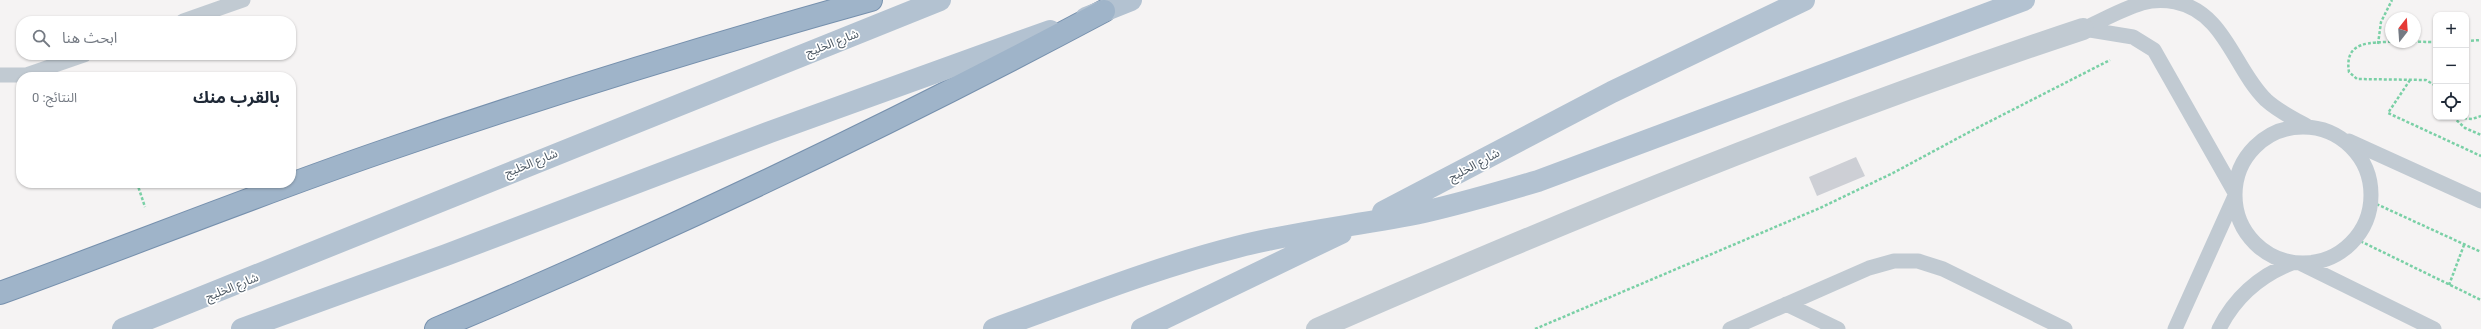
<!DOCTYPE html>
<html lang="ar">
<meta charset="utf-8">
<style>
:root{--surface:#fff;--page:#f6f6f7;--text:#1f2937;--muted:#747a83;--line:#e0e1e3}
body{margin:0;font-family:Roboto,"Noto Sans Arabic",sans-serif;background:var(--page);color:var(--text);direction:rtl}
.controls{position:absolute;right:12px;top:12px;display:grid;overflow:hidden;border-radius:8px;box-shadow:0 1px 3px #0004}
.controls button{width:36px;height:36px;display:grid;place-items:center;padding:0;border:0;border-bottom:1px solid var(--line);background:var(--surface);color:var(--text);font:20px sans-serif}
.compass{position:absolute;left:2385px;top:12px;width:36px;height:36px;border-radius:50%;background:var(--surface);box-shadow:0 1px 3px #0004;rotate:17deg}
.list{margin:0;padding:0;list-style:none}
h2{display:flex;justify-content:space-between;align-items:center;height:52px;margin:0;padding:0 16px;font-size:17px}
h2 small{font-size:13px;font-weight:400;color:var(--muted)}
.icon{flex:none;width:22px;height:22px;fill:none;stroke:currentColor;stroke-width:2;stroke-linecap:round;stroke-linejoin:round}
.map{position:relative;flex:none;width:2481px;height:329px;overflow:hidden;direction:ltr}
.search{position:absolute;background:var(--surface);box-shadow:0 1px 3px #0004;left:16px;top:16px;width:280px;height:44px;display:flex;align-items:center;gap:10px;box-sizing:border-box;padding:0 14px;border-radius:16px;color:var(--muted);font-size:15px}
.panel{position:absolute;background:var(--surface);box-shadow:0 1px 3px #0004;left:16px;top:72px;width:280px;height:116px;border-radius:16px;direction:rtl}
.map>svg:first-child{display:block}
</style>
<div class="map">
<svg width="2481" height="329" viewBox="0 0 2481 329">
<rect width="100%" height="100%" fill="#f5f3f3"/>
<path fill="#cdcfd5" d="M 1856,157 L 1865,176 L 1817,196 L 1809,177 Z"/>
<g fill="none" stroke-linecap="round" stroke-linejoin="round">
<defs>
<path id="trunk" d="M 0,293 C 127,247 253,196 381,152 C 543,96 706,46 871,0
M 436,329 C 664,233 886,127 1104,11"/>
</defs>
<use href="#trunk" stroke="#7690ad" stroke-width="24"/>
<path stroke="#7ad0a6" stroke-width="2.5" stroke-dasharray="3 2" stroke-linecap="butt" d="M 2466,41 L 2481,40
M 2436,42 C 2420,42 2375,40 2362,45 C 2349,49 2347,60 2349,72 L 2357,79 L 2426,80 L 2436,86
M 2378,44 L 2381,22 L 2392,0
M 2410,80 L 2388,113 L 2481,156
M 2453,117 L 2465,128 L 2481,135
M 2454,117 L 2472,119 L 2481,116
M 137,183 L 145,207
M 2372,202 L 2481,252
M 2356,239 L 2481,300
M 2449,285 L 2464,245
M 1535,329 L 1820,208 L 1893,173 L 1973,130 L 2110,60"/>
<path stroke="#c1cad2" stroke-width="15" d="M 183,21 L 243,0
M 2083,29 C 2103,20 2122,9 2142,3 C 2153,0 2165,0 2175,2 C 2225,12 2234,69 2266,100 C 2278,111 2292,118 2307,126
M 2084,29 L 2133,37 L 2154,50 L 2234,191
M 0,75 L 26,75 L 84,55
M2235 195a68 68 0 1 1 136 0a68 68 0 1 1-136 0Z
M 2349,141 L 2481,201
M 2302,264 L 2434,329
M 1786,304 L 1838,329
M 1730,329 L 1869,268 L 1894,261 L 1918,261 L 1943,269 L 2065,329
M 2175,329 L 2234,198
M 2219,329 C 2235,297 2259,276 2292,263"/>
<path stroke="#c1cad2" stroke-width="22" d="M 1317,329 C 1568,219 1823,115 2083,29"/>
<path stroke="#b3c2d1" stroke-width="22" d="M 1086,18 L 1131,0
M 1383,212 L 1612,92 L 1804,0
M 123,329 L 940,0
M 242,329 L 446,255 L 770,132 L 1050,31
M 994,329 C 1075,300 1154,268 1237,247 C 1299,231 1362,225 1424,212 C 1463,203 1501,192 1538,181 L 2024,0
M 1142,329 L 1341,233"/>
<use href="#trunk" stroke="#9fb4c9" stroke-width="22"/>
</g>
<g text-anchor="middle" stroke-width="3.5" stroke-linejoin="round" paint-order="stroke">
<g font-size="12" fill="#4a5661" stroke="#fff">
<text transform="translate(832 43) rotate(-21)" y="4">شارع الخليج</text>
<text transform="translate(531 163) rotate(-22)" y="4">شارع الخليج</text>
<text transform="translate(1474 165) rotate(-28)" y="4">شارع الخليج</text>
<text transform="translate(232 287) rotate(-22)" y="4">شارع الخليج</text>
</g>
</g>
</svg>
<div class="controls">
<button>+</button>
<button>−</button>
<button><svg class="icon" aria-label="locate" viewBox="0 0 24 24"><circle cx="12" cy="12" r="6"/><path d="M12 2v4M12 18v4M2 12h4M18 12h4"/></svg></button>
</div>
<svg class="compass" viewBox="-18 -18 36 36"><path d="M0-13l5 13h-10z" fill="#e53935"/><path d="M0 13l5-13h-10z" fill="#747a83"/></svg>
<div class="search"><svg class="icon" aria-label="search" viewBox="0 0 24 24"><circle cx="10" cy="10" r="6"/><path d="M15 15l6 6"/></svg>ابحث هنا</div>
<section class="panel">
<h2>بالقرب منك<small>النتائج: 0</small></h2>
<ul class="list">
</ul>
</section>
</div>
